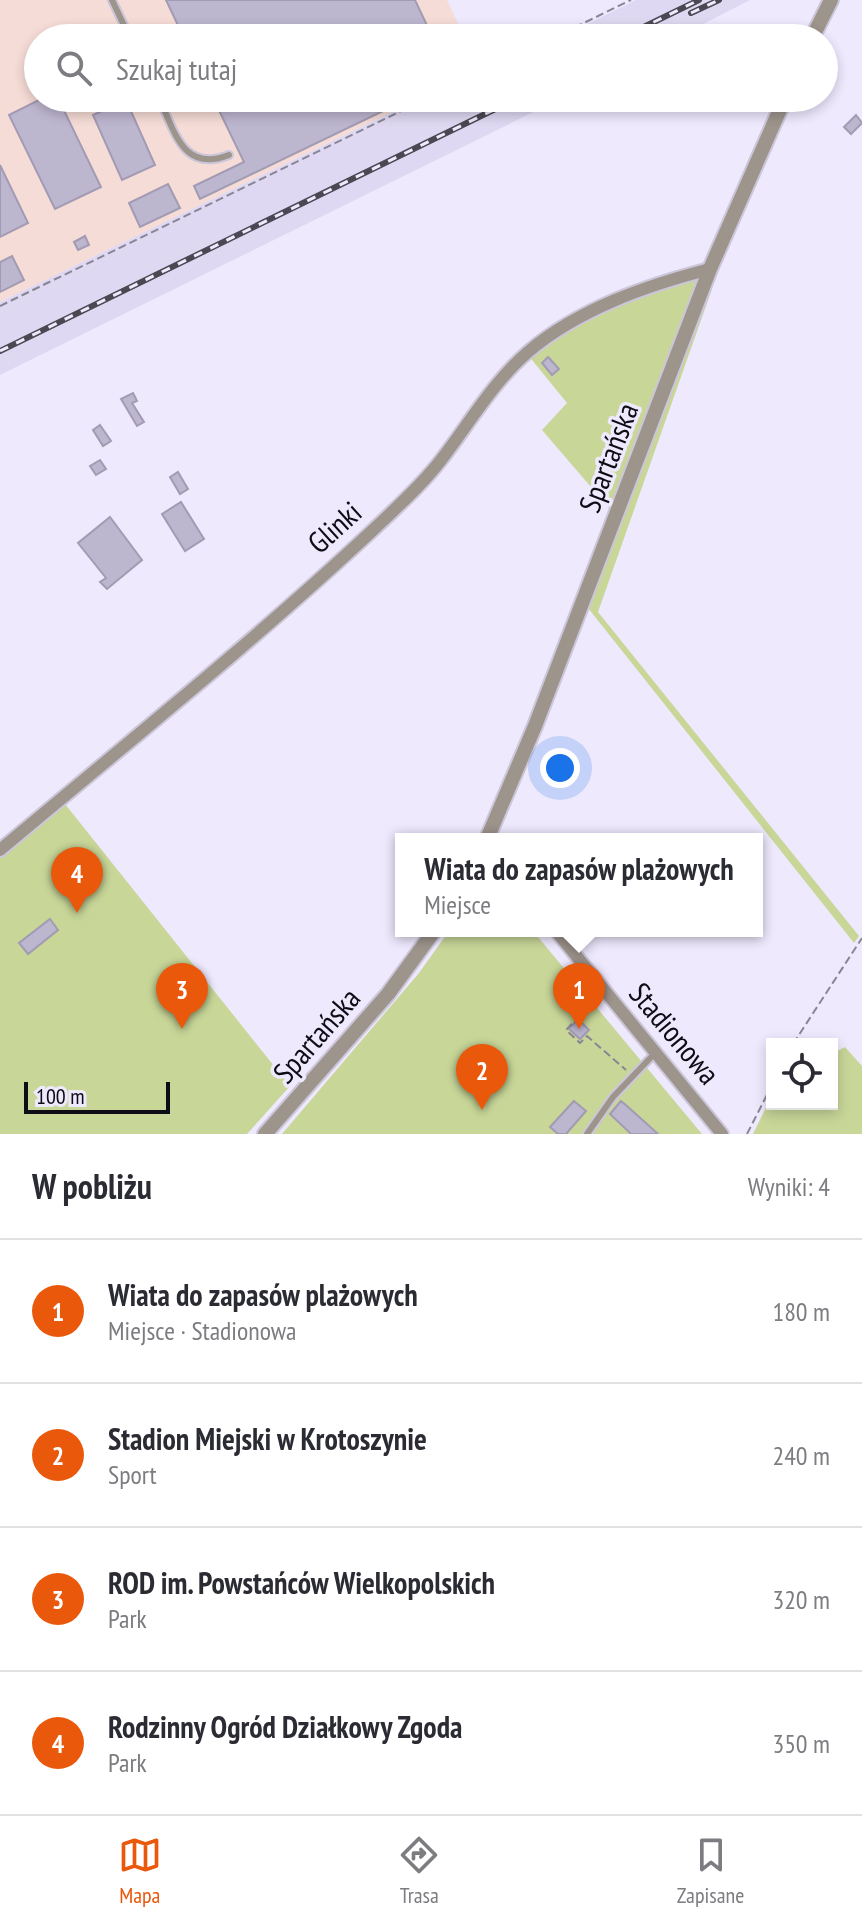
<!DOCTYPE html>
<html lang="pl">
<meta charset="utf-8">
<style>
:root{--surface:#fff;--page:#f7f7f7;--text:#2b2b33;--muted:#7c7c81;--line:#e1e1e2;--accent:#ea580c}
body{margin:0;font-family:"PT Sans Narrow",sans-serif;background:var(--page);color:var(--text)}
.controls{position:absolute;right:24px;bottom:24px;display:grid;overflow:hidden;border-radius:0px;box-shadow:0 4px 12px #0003}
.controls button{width:72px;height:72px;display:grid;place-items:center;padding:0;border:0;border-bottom:2px solid var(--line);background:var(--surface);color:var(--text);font:40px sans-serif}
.scale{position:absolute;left:24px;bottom:20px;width:146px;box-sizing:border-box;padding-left:8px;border:4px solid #0e0c14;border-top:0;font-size:22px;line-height:28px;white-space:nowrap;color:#0e0c14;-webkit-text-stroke:6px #efe9fe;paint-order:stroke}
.you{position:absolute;left:560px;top:768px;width:28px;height:28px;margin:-20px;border:6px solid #fff;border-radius:50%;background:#1a73e8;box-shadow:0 0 0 12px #1a73e833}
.badge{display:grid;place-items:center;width:52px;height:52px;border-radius:50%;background:var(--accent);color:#fff;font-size:26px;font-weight:700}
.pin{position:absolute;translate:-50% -66px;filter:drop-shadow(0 2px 4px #0008)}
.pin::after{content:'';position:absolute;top:42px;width:28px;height:24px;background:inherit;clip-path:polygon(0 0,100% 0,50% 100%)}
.popup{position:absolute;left:395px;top:833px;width:368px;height:104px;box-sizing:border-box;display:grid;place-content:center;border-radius:0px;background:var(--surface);filter:drop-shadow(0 2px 6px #0005);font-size:26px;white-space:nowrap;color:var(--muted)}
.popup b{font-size:30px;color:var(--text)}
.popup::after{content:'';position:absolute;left:50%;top:100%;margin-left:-16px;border:16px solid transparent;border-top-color:var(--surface)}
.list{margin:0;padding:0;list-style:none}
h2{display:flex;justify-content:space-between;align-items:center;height:104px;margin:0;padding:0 32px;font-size:34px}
h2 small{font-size:26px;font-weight:400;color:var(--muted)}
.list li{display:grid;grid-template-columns:52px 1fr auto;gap:24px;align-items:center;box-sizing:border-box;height:144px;padding:0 32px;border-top:2px solid var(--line)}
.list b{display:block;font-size:30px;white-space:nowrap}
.list p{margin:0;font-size:26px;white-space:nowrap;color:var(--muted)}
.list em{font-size:26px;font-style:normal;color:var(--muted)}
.icon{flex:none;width:44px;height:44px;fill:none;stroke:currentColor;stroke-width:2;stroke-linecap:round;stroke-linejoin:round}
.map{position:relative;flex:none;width:862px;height:1134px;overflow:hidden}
.search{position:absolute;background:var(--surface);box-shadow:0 4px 12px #0003;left:24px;right:24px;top:24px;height:88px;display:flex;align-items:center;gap:20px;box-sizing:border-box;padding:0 28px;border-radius:44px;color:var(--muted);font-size:30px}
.sheet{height:680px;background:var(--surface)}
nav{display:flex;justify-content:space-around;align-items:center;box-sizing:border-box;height:112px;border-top:2px solid var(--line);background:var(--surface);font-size:22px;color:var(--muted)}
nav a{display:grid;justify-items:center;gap:4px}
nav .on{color:var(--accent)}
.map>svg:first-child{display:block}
</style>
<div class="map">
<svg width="862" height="1134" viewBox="0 0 862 1134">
<rect width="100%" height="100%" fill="#efe9fe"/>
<path fill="#f6dcd6" d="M 0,0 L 447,0 L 465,38 L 38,38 L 38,98 L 421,98 L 0,302 Z"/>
<path fill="#dfd8f2" d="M 636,0 L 750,0 L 676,38 L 559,38 Z
M 421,98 L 562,98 L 0,375 L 0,302 Z"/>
<path fill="#c8d698" d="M 698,276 L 699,280 L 609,508 L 542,430 L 567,403 L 528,355 C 582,320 636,296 698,276 Z
M 712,289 L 598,612 L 859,936 L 854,943 L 588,608 L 705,293 Z
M 65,804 L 290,1086 L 247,1134 L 0,1134 L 0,855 Z
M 449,931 L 533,931 L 702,1134 L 282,1134 L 419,973 Z
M 845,1047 L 862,1066 L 862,1134 L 753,1134 L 772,1095 L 772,1104 L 832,1104 L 832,1054 Z"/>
<path fill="#bdb6cf" stroke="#a29bb3" stroke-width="2" d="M 166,0 L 415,0 L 433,38 L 184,38 Z
M 43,98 L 58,98 L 101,187 L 55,209 L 9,115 Z
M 213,98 L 410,98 L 200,199 L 194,186 L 244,162 Z
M 126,100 L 155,165 L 122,180 L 93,115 Z
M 856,115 L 862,123 L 851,134 L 844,127 Z
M 0,165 L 28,223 L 0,237 Z
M 168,184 L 180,208 L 140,227 L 129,203 Z
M 85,236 L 89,245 L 78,250 L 74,242 Z
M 12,256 L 24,280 L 0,292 L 0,262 Z
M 548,357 L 559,369 L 552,375 L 542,363 Z
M 133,393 L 137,401 L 132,403 L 144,422 L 137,426 L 121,399 Z
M 100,425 L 111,441 L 103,446 L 93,430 Z
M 100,460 L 106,469 L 96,475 L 90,466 Z
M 178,472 L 188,489 L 180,494 L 170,477 Z
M 181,502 L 204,539 L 185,551 L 162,514 Z
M 110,517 L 142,560 L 107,589 L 100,582 L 106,578 L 78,543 Z
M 50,919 L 58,930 L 28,954 L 19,943 Z
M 578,1019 L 589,1030 L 580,1039 L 569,1029 Z
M 574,1101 L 586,1111 L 566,1134 L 558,1134 L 550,1127 Z
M 621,1101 L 627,1106 L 658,1134 L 631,1134 L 610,1114 Z"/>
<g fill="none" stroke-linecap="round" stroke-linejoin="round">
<defs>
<path id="service" d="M 112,0 L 130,38
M 159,98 C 175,132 183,173 229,155
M 587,1134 L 613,1097 L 656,1052"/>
<path id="minor" d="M 0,850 C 126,744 253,642 373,530 C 396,508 422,485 441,460 C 469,424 493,382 528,352 C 578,309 648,285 710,269
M 556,931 L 722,1134"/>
<path id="tertiary" d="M 812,38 L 831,0
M 487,839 L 535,726 L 710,269 L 785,98
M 265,1134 L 388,994 L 434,931"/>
</defs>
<use href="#service" stroke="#cbc6d9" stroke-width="10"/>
<use href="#minor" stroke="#cbc6d9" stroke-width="16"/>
<use href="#tertiary" stroke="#cbc6d9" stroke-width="18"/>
<path stroke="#898594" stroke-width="2" stroke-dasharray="8 4" stroke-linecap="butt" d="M 553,38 L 631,0
M 0,306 L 428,98
M 580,1015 L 566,1030 L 580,1043 L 587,1036 L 626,1070
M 793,1044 L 862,938
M 747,1134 L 772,1085"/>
<use href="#service" stroke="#9d948c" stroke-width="6"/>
<use href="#minor" stroke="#9d948c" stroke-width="12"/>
<use href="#tertiary" stroke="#9d948c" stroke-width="14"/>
<defs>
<path id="rail" d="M 691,13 L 719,0
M 621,38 L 699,0
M 0,351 L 518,98"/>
</defs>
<use href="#rail" stroke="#4b4853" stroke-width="6"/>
<use href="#rail" stroke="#efe9fe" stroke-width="3" stroke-dasharray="9" stroke-linecap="butt"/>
</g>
<g text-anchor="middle" stroke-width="7" stroke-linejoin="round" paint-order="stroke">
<g font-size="30" fill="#0e0c14" stroke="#efe9fe">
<text transform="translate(609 458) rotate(-69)" y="10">Spartańska</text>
<text transform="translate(335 528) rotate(-42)" y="10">Glinki</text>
<text transform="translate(674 1034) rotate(50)" y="10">Stadionowa</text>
<text transform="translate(317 1036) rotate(-49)" y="10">Spartańska</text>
</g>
</g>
</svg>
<div class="controls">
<button><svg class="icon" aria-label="locate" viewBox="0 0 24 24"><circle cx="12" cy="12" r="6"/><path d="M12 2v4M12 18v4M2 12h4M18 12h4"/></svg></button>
</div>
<div class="scale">100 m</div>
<div class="you"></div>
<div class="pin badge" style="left:579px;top:1029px">1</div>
<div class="popup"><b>Wiata do zapasów plażowych</b>Miejsce</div>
<div class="pin badge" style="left:482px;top:1110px">2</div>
<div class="pin badge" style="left:182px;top:1029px">3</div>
<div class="pin badge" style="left:77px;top:913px">4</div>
<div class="search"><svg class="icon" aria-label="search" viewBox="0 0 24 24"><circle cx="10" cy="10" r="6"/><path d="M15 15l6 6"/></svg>Szukaj tutaj</div>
</div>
<section class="sheet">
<h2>W pobliżu<small>Wyniki: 4</small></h2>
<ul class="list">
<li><span class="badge">1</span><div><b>Wiata do zapasów plażowych</b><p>Miejsce · Stadionowa</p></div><em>180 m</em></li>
<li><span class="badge">2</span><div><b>Stadion Miejski w Krotoszynie</b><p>Sport</p></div><em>240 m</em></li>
<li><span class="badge">3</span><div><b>ROD im. Powstańców Wielkopolskich</b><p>Park</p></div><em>320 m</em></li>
<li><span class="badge">4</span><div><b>Rodzinny Ogród Działkowy Zgoda</b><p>Park</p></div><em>350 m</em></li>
</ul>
</section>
<nav>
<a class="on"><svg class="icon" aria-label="map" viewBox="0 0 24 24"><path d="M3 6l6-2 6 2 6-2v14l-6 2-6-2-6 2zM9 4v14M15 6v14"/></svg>Mapa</a>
<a><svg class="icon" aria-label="directions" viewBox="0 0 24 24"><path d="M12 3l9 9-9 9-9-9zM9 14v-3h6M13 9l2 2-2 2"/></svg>Trasa</a>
<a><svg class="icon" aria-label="saved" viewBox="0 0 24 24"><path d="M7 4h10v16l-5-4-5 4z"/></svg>Zapisane</a>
</nav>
